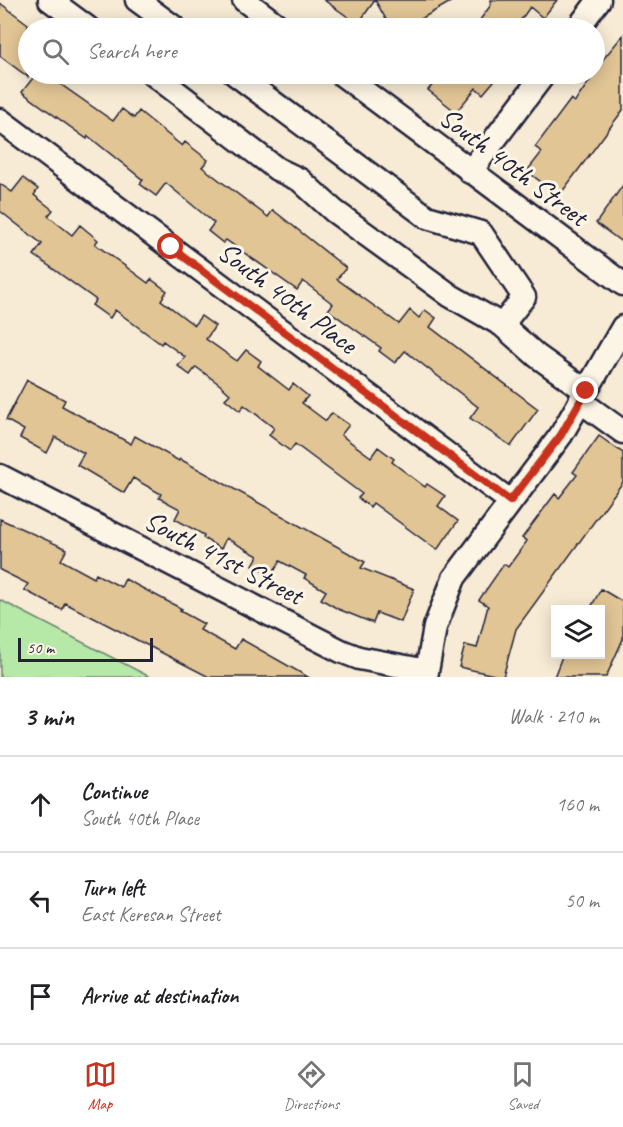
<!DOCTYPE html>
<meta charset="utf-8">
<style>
:root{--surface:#fff;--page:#f6f6f6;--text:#202124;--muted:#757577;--line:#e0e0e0;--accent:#c8321e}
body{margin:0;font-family:Caveat,sans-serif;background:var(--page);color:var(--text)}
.controls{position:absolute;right:18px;bottom:18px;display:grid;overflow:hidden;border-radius:0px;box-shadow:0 3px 15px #0003}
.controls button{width:54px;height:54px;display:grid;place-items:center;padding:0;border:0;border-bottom:2px solid var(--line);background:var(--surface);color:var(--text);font:30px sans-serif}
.scale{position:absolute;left:18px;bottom:15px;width:135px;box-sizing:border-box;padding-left:6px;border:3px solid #22223b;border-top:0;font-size:16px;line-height:21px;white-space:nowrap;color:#22223b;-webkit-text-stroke:4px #fcf5e5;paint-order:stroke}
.stop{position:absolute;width:18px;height:18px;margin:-14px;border:4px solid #c8321e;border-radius:50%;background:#fff}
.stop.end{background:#c8321e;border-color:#fff;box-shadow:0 2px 6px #0008}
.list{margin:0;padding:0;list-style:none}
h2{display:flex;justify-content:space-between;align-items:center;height:78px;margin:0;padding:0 24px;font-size:26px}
h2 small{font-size:20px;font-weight:400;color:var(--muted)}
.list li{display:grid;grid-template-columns:39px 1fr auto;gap:18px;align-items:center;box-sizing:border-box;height:96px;padding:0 24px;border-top:2px solid var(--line)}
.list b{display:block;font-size:22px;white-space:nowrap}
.list p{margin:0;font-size:20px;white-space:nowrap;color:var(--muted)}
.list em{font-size:20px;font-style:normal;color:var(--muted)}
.icon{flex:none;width:33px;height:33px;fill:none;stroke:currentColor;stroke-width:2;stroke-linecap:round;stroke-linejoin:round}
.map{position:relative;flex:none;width:623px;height:677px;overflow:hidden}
.search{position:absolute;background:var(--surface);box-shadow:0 3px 15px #0003;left:18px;right:18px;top:18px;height:66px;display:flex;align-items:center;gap:15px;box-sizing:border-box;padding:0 21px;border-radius:33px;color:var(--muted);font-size:22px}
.sheet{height:366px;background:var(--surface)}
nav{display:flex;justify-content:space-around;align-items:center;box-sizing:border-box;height:84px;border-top:2px solid var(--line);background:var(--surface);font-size:16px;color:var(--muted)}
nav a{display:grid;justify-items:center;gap:3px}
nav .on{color:var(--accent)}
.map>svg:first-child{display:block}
</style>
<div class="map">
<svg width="623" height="677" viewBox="0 0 623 677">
<rect width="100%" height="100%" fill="#f7ebd5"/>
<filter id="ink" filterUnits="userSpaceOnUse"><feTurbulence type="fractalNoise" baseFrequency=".0167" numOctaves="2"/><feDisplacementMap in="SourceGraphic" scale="12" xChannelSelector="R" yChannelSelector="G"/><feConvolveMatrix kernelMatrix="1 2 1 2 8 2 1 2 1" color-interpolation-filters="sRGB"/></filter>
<g filter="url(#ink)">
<path fill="#b6e8a8" stroke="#6c8572" stroke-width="1.5" d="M 0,600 L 6,603 L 150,677 L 0,677 Z"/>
<path fill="#e1c595" stroke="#22223b" stroke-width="1.5" d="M 324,0 L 454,0 L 405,28 L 391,28 L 375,0 L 358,24 Z
M 491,0 L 557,0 L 543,18 L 530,7 L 515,28 L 474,28 L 491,5 Z
M 0,3 L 28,24 L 28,77 L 0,56 Z
M 623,35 L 623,110 L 559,196 L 527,171 L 542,152 L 535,147 L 571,99 L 575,102 L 597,70 L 595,69 Z
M 36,74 L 61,74 L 56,81 L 113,121 L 122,109 L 134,118 L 139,111 L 182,146 L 185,142 L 208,160 L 202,167 L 268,217 L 273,210 L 346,268 L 337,279 L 399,324 L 410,310 L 419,318 L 425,310 L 436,318 L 430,327 L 538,409 L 511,446 L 470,418 L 478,407 L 405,351 L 395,363 L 379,351 L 381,348 L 328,310 L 333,304 L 303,281 L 297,290 L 226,240 L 223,243 L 208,231 L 214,223 L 166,183 L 156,196 L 140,184 L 143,180 L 88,136 L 87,139 L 22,92 Z
M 442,74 L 500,74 L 483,94 L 476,88 L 456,112 L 428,90 Z
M 23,178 L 38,189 L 34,195 L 53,210 L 48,216 L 72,235 L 80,225 L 98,240 L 95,244 L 148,283 L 151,279 L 167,291 L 161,300 L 194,325 L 201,316 L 215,326 L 206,339 L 237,361 L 246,350 L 261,361 L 258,366 L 289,390 L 293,384 L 308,396 L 302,403 L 326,421 L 332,413 L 349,425 L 341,435 L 371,457 L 378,447 L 394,459 L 392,462 L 425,487 L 427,484 L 445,496 L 438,506 L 458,521 L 437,550 L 373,503 L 370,507 L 358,498 L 362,494 L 295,444 L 290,451 L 269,435 L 274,428 L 244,405 L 240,411 L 225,399 L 230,394 L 219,384 L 196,367 L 190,375 L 178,366 L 185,357 L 163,341 L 161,344 L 115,310 L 110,318 L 92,305 L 96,300 L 34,255 L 42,244 L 0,211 L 0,184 L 12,192 Z
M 623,185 L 623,243 L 596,223 Z
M 27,380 L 65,400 L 62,406 L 93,423 L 131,444 L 135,436 L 179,461 L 180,459 L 365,562 L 361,568 L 414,589 L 401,622 L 377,613 L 373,623 L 338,609 L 321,599 L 326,591 L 304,578 L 306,575 L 280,561 L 272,575 L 253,565 L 258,556 L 226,538 L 221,549 L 203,538 L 204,535 L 175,519 L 180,509 L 159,498 L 161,494 L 133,478 L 124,493 L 77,465 L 84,453 L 55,437 L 47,453 L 20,438 L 24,430 L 6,420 Z
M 599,436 L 623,453 L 623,482 L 516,629 L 503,677 L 459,667 L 465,645 L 477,648 L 488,606 L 479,600 L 504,564 L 508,567 L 527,541 L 522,538 L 555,494 L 559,498 L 577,475 L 573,472 Z
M 0,519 L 67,549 L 61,560 L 94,578 L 96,574 L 121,587 L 125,579 L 182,609 L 180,611 L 204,624 L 200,630 L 235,649 L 241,639 L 308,677 L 209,677 L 65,603 L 62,610 L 24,590 L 28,584 L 0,570 Z
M 601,589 L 623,602 L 623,639 L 606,677 L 554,677 L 563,654 L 600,654 L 600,609 L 590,609 Z"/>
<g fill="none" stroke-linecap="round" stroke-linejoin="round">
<defs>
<path id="minor" d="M 50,0 L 88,28
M 137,0 L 175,28
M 244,0 L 281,28
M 578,28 L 599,0
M 153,74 L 277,169 L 300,180 L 334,211 L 451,296 L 502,325 L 537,356 L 586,391
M 235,74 L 427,217 L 481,233 L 524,297 L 502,325
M 341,74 L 623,284
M 0,120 L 510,501
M 470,172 L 544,74
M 580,401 L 623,432
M 0,476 L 341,651 L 359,658 L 427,671
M 426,677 L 435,627 L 454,578 L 561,435 L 623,327"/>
</defs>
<use href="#minor" stroke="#22223b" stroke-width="27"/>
<use href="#minor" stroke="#fcf5e5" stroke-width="22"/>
</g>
</g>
<g fill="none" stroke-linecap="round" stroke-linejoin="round" filter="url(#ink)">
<path stroke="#c8321e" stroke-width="8" d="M 171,247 L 510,501 L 561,435 L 586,391"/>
</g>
<g text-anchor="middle" stroke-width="6" stroke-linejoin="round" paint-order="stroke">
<g font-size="28" fill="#22223b" stroke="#fcf5e5">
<text transform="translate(514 166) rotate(37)" y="10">South 40th Street</text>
<text transform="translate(288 297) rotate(37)" y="10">South 40th Place</text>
<text transform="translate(224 557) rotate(27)" y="10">South 41st Street</text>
</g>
</g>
</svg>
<div class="controls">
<button><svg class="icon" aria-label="layers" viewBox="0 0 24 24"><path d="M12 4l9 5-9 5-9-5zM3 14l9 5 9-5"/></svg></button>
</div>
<div class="scale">50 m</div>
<div class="stop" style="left:171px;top:247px"></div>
<div class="stop end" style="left:586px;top:391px"></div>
<div class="search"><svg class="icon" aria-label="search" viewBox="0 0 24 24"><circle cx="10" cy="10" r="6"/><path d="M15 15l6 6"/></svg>Search here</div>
</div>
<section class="sheet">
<h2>3 min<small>Walk · 210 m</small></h2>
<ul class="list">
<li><svg class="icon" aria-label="ahead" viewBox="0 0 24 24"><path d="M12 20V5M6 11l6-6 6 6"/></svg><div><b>Continue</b><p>South 40th Place</p></div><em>160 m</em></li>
<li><svg class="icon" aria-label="left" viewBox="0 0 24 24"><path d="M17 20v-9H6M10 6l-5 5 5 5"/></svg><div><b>Turn left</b><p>East Keresan Street</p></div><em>50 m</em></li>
<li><svg class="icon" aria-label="arrive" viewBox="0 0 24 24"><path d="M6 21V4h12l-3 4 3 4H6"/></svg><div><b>Arrive at destination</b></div></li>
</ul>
</section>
<nav>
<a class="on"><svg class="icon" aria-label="map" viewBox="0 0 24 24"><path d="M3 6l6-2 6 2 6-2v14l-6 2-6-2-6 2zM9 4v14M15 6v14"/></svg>Map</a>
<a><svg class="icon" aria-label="directions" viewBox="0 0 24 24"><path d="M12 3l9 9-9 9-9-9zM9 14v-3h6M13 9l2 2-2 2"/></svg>Directions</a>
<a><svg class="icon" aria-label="saved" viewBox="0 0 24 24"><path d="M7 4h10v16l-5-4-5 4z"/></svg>Saved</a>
</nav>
